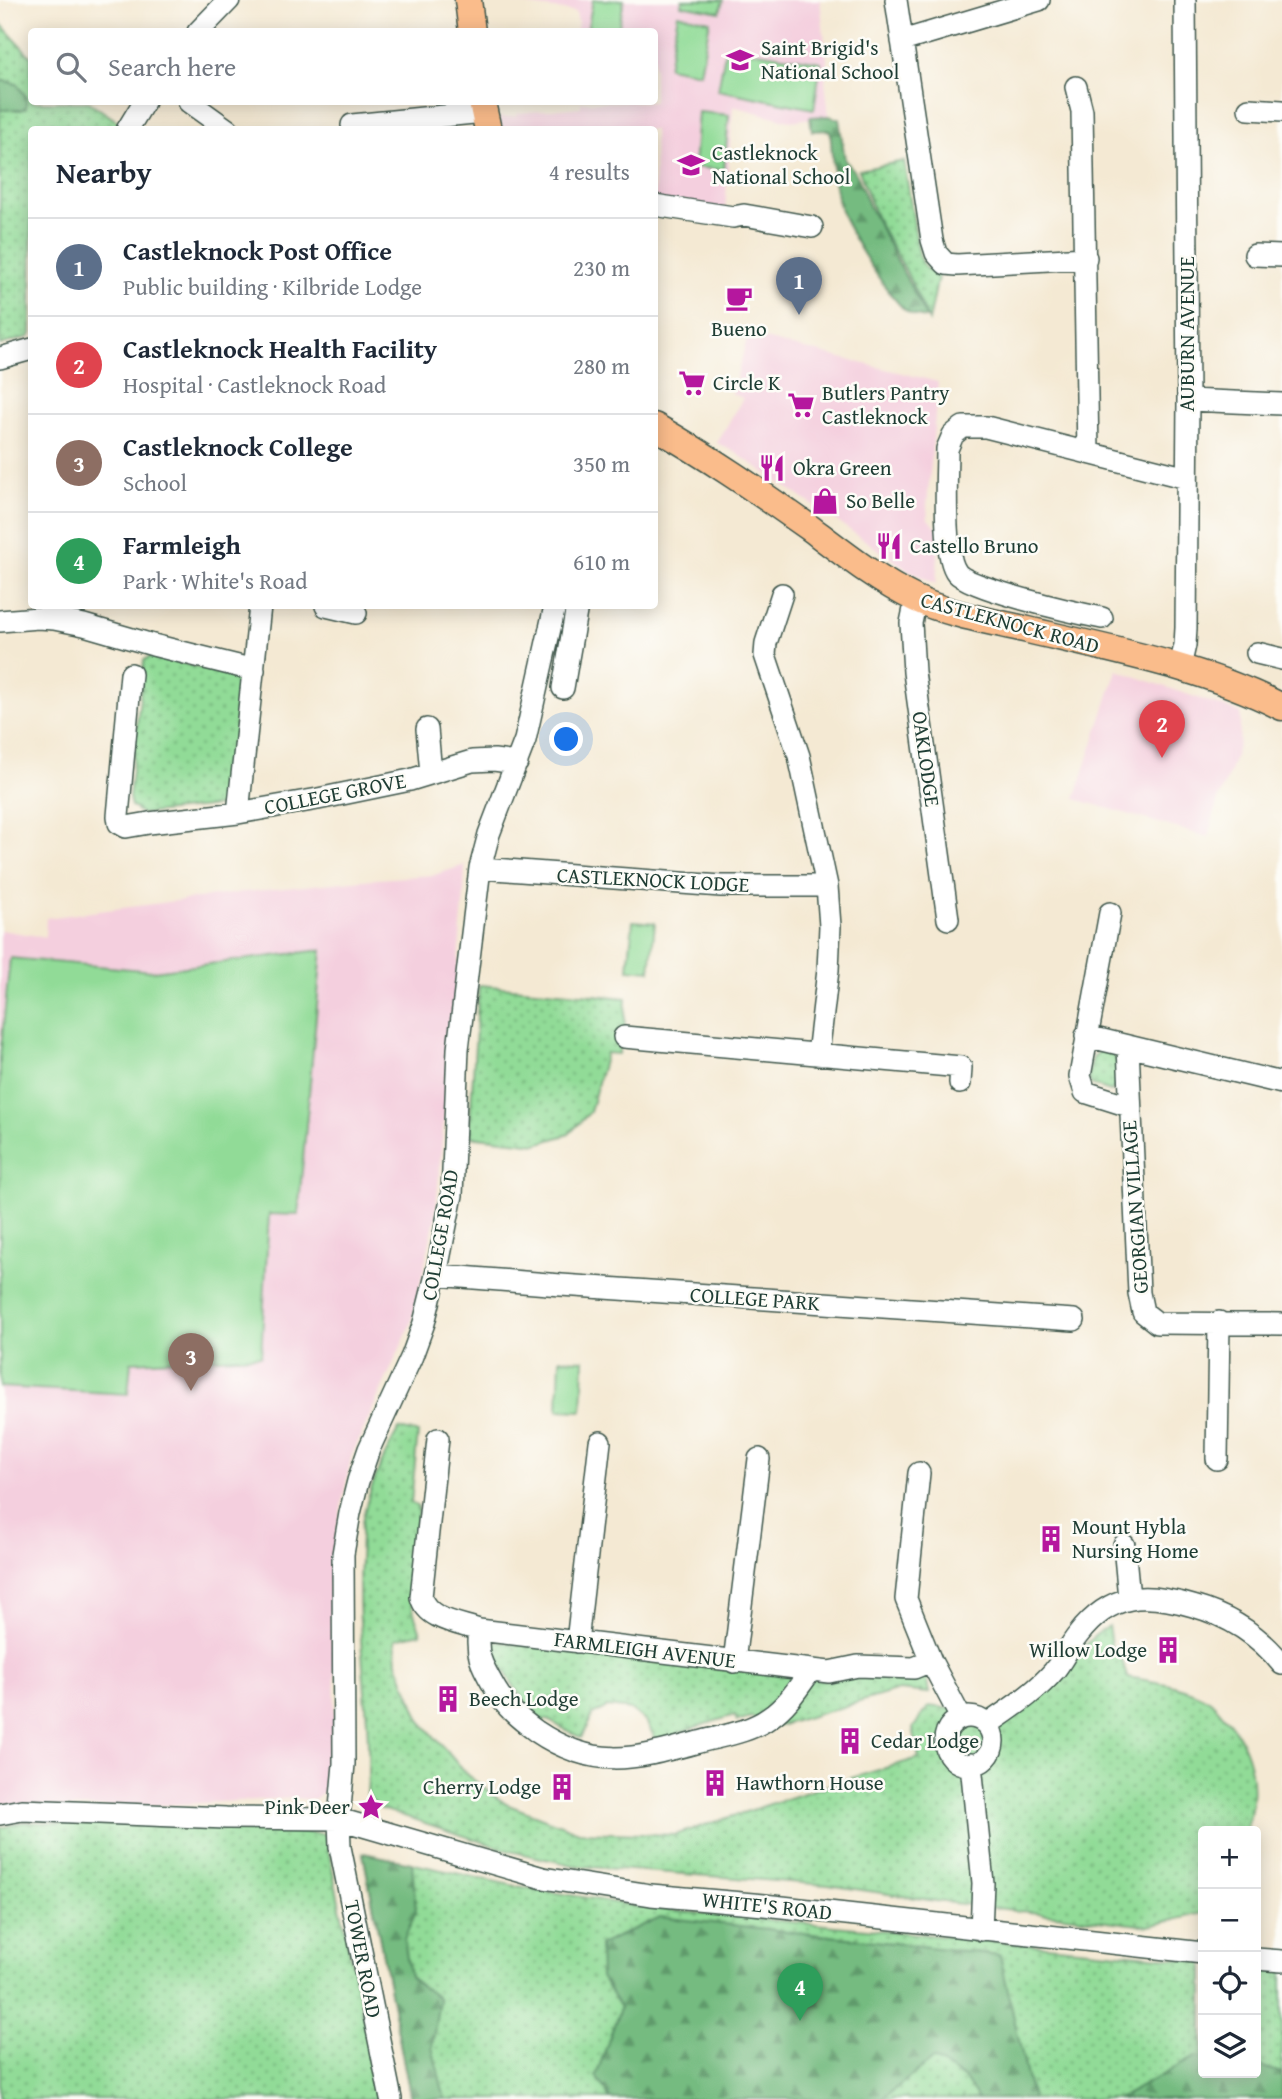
<!DOCTYPE html>
<meta charset="utf-8">
<style>
:root{--surface:#fff;--page:#f6f6f7;--text:#1f2937;--muted:#747a83;--line:#e0e1e3;--accent:#b5179e}
body{margin:0;font-family:"Gentium Book Plus",serif;background:var(--page);color:var(--text)}
.controls{position:absolute;right:21px;bottom:21px;display:grid;overflow:hidden;border-radius:7px;box-shadow:0 4px 18px #0003}
.controls button{width:63px;height:63px;display:grid;place-items:center;padding:0;border:0;border-bottom:2px solid var(--line);background:var(--surface);color:var(--text);font:35px sans-serif}
.you{position:absolute;left:567px;top:740px;width:24px;height:24px;margin:-18px;border:5px solid #fff;border-radius:50%;background:#1a73e8;box-shadow:0 0 0 10px #1a73e833}
.badge{display:grid;place-items:center;width:46px;height:46px;border-radius:50%;background:var(--accent);color:#fff;font-size:23px;font-weight:700}
.pin{position:absolute;translate:-50% -58px;filter:drop-shadow(0 2px 4px #0008)}
.pin::after{content:'';position:absolute;top:37px;width:24px;height:21px;background:inherit;clip-path:polygon(0 0,100% 0,50% 100%)}
.list{margin:0;padding:0;list-style:none}
h2{display:flex;justify-content:space-between;align-items:center;height:91px;margin:0;padding:0 28px;font-size:30px}
h2 small{font-size:23px;font-weight:400;color:var(--muted)}
.list li{display:grid;grid-template-columns:46px 1fr auto;gap:21px;align-items:center;box-sizing:border-box;height:98px;padding:0 28px;border-top:2px solid var(--line)}
.list b{display:block;font-size:26px;white-space:nowrap}
.list p{margin:0;font-size:23px;white-space:nowrap;color:var(--muted)}
.list em{font-size:23px;font-style:normal;color:var(--muted)}
.icon{flex:none;width:38px;height:38px;fill:none;stroke:currentColor;stroke-width:2;stroke-linecap:round;stroke-linejoin:round}
.map{position:relative;flex:none;width:1282px;height:2099px;overflow:hidden}
.search{position:absolute;background:var(--surface);box-shadow:0 4px 18px #0003;left:28px;top:28px;width:630px;height:77px;display:flex;align-items:center;gap:18px;box-sizing:border-box;padding:0 24px;border-radius:7px;color:var(--muted);font-size:26px}
.panel{position:absolute;background:var(--surface);box-shadow:0 4px 18px #0003;left:28px;top:126px;width:630px;height:483px;border-radius:7px}
.map>svg:first-child{display:block}
</style>
<div class="map">
<svg width="1282" height="2099" viewBox="0 0 1282 2099">
<defs>
<pattern id="grass-dots" width="8" height="8" patternUnits="userSpaceOnUse" patternTransform="scale(1.75)"><rect width="8" height="8" fill="#91db97"/><path d="M2 2h.1M6 6h.1" fill="none" stroke="#76b37c" stroke-width="1.8" stroke-linecap="round"/></pattern>
<pattern id="forest-firs" width="22" height="20" patternUnits="userSpaceOnUse" patternTransform="scale(1.75)"><rect width="22" height="20" fill="#74bb80"/><path d="M5 1l3.5 6h-7zM16 11l3.5 6h-7z" fill="#5f996a"/></pattern>
</defs>
<rect width="100%" height="100%" fill="#fdfcf7"/>
<filter id="ink" filterUnits="userSpaceOnUse"><feTurbulence type="fractalNoise" baseFrequency=".0143" numOctaves="2"/><feDisplacementMap in="SourceGraphic" scale="14" xChannelSelector="R" yChannelSelector="G"/><feConvolveMatrix kernelMatrix="1 2 1 2 8 2 1 2 1" color-interpolation-filters="sRGB"/></filter>
<filter id="wash" filterUnits="userSpaceOnUse"><feTurbulence type="fractalNoise" baseFrequency=".00686" numOctaves="4" result="noise"/><feDisplacementMap in="SourceGraphic" scale="28" xChannelSelector="R" yChannelSelector="G"/><feGaussianBlur stdDeviation="1.57" result="paint"/><feColorMatrix in="noise" values="0 0 0 0 0 0 0 0 0 0 0 0 0 0 0 0 0 1.4 0 .05"/><feComposite in="paint" operator="in"/></filter>
<g filter="url(#wash)">
<rect width="100%" height="100%" fill="#f4e9d3"/>
<path fill="#f4cfde" d="M 488,0 L 820,0 L 827,59 L 825,81 L 829,116 L 790,121 L 733,106 L 725,210 L 655,201 L 654,130 L 501,129 L 497,118 L 517,116 L 518,113 L 581,107 L 581,102 L 654,102 L 654,32 L 576,31 L 578,23 L 576,12 Z
M 748,335 L 938,382 L 927,506 L 928,519 L 940,530 L 936,584 L 910,571 L 736,453 L 717,443 L 743,398 L 732,394 Z
M 1117,670 L 1241,713 L 1239,743 L 1230,772 L 1217,802 L 1208,837 L 1075,799 Z
M 465,865 L 464,894 L 435,1219 L 411,1324 L 351,1457 L 336,1534 L 334,1766 L 327,1789 L 315,1800 L 296,1798 L 144,1806 L 0,1809 L 0,930 L 45,937 L 46,918 L 245,892 L 363,880 L 434,875 Z"/>
<path fill="url(#grass-dots)" stroke="#588c66" stroke-width="2" d="M 0,23 L 31,57 L 32,102 L 89,102 L 120,123 L 117,129 L 32,130 L 31,334 L 29,337 L 0,345 Z
M 904,161 L 919,255 L 926,269 L 939,272 L 929,321 L 904,267 L 878,222 L 859,170 Z
M 153,656 L 224,674 L 235,678 L 242,686 L 232,791 L 227,799 L 218,806 L 142,814 L 131,806 L 129,798 L 144,660 Z
M 479,985 L 626,998 L 624,1033 L 620,1034 L 619,1054 L 606,1053 L 590,1112 L 569,1134 L 537,1144 L 469,1136 Z
M 1102,1048 C 1121,1056 1126,1076 1111,1091 L 1092,1085 L 1088,1078 L 1093,1058 Z
M 399,1429 L 418,1433 L 411,1503 L 418,1507 L 410,1593 L 414,1613 L 421,1633 L 395,1639 L 397,1662 L 420,1720 L 467,1775 L 506,1804 L 579,1832 L 675,1835 L 835,1783 L 919,1758 L 913,1728 L 929,1706 L 984,1713 L 1041,1697 L 1093,1637 L 1108,1626 L 1112,1650 L 1119,1649 L 1127,1677 C 1156,1682 1183,1685 1209,1700 C 1215,1704 1219,1710 1224,1716 C 1253,1749 1259,1789 1246,1831 L 1203,1831 L 1203,1913 L 1149,1926 L 936,1901 L 828,1885 L 577,1866 L 510,1851 L 379,1808 L 367,1795 C 373,1716 355,1639 360,1560 C 361,1546 360,1531 363,1517 C 370,1486 383,1457 399,1429 Z
M 490,1641 L 824,1680 L 899,1675 L 926,1677 L 929,1693 L 899,1690 L 779,1726 L 751,1717 L 737,1721 L 735,1715 L 679,1732 L 679,1738 L 658,1744 L 647,1723 L 632,1710 L 607,1707 L 593,1715 L 581,1738 L 546,1719 L 543,1723 L 518,1702 L 521,1697 L 488,1645 Z
M 23,1822 L 211,1826 L 325,1834 L 380,2099 L 0,2099 L 0,1828 Z
M 363,1853 L 511,1885 L 647,1908 L 1203,1961 L 1203,2073 L 1256,2073 L 1256,1966 L 1282,1968 L 1282,2099 L 411,2099 Z"/>
<path fill="url(#forest-firs)" stroke="#4a7c5a" stroke-width="2" d="M 0,80 L 17,84 L 26,97 L 26,108 L 21,110 L 0,110 Z
M 829,116 L 839,119 L 845,160 L 857,175 L 870,208 L 927,318 C 920,317 912,316 906,311 C 887,294 853,240 843,216 C 832,190 833,157 830,130 L 812,131 L 810,117 Z
M 363,1853 L 412,1863 L 416,1912 L 404,1939 L 410,1977 L 439,1999 L 432,2047 L 445,2099 L 411,2099 Z
M 660,1917 L 1000,1955 L 1032,2099 L 978,2099 L 965,2079 L 933,2059 L 882,2099 L 610,2099 L 596,2076 L 620,2008 L 601,1977 L 600,1945 Z
M 1195,2057 L 1203,2059 L 1203,2073 L 1256,2073 L 1256,2065 L 1282,2073 L 1282,2099 L 1118,2099 Z"/>
<path fill="#91db97" stroke="#588c66" stroke-width="2" d="M 593,0 L 624,0 L 618,31 L 587,31 Z
M 682,0 L 723,0 L 720,12 L 681,5 Z
M 678,14 L 710,21 L 700,73 L 668,67 Z
M 726,47 L 821,62 L 814,109 L 718,90 Z
M 698,112 L 729,115 L 724,170 L 694,167 Z
M 633,921 L 655,923 L 650,971 L 628,969 Z
M 322,950 L 298,1215 L 269,1214 L 261,1356 L 131,1362 L 128,1394 L 0,1387 L 0,1058 L 10,958 L 153,971 Z
M 560,1359 L 584,1360 L 582,1411 L 558,1410 Z"/>
</g>
<g filter="url(#ink)">
<g fill="none" stroke-linecap="round" stroke-linejoin="round">
<defs>
<path id="minor" d="M 896,0 L 932,240 L 936,253 L 946,264 L 957,265 L 1086,258
M 198,32 L 229,0
M 902,41 L 1039,0
M 1076,87 L 1082,111 L 1088,453
M 189,102 L 228,130
M 1249,109 L 1282,111
M 352,125 L 484,112
M 127,130 L 144,102
M 654,205 L 733,217 L 744,215 L 812,227
M 1255,255 L 1282,256
M 0,358 L 32,349
M 1188,400 L 1282,404
M 782,594 L 766,643 L 765,655 L 799,756 L 827,886 L 830,926 L 828,970 L 818,1055
M 916,599 L 911,623 L 914,672 L 948,919
M 326,606 L 356,613
M 1102,618 C 1077,613 970,589 957,573 C 942,555 947,475 947,449 L 953,435 L 963,427 L 986,427 L 1187,478
M 0,621 L 38,618 L 54,619 L 84,625 L 153,645 L 254,670
M 1257,653 L 1282,659
M 1180,667 L 1185,645 L 1186,628 L 1188,400 L 1185,0
M 131,674 L 118,816 L 119,823 L 126,827 L 149,823 L 238,813 L 318,799 L 410,780 L 472,761 L 494,760 L 517,763
M 563,688 L 577,606
M 427,729 L 431,773
M 238,813 L 260,606
M 480,868 L 721,886 L 827,886
M 1110,913 L 1080,1076 L 1085,1092 L 1129,1106
M 1086,1036 L 1282,1083
M 624,1037 L 961,1067 L 960,1083
M 1128,1047 L 1139,1293 L 1143,1312 L 1157,1323 L 1282,1324
M 436,1275 L 561,1285 L 1074,1320
M 438,1439 L 421,1597 C 427,1620 459,1623 479,1630 L 829,1672 L 858,1666 L 914,1668 L 931,1661 L 961,1718
M 1217,1459 L 1219,1322
M 919,1473 L 906,1599 L 931,1661
M 1124,1545 L 1129,1598
M 479,1630 C 475,1656 483,1667 496,1690 C 506,1708 520,1719 536,1731 C 595,1771 635,1759 699,1742 C 722,1736 750,1732 769,1718 C 787,1706 799,1687 811,1670
M 577,1642 L 600,1442
M 734,1662 L 759,1459
M945 1741a24 24 0 1 1 48 0a24 24 0 1 1-48 0Z
M 987,1725 C 1011,1708 1035,1693 1054,1671 C 1063,1660 1069,1646 1078,1635 C 1111,1592 1145,1592 1193,1606 C 1229,1616 1259,1635 1282,1664
M 971,1764 L 983,1883 L 981,1930
M 0,1814 L 22,1810 L 226,1818 L 339,1819 L 543,1878 L 651,1895 L 764,1905 L 1203,1953
M 1256,1959 L 1282,1961
M 391,2099 L 340,1847 L 339,1819 L 344,1764 L 343,1554 L 350,1513 L 358,1481 L 369,1449 L 412,1356 L 424,1323 L 436,1275 L 452,1195 L 458,1049 L 480,868 L 489,834 L 525,740 L 555,606"/>
<path id="major" d="M 468,0 L 472,32
M 482,102 L 488,130
M 654,426 C 709,457 759,492 810,528 C 843,553 878,581 916,599 C 951,615 991,621 1028,630 C 1114,650 1203,667 1282,707"/>
</defs>
<use href="#minor" stroke="#3f574c" stroke-width="24"/>
<use href="#major" stroke="#3f574c" stroke-width="29"/>
<use href="#minor" stroke="#fff" stroke-width="21"/>
<use href="#major" stroke="#fabc8b" stroke-width="26"/>
</g>
</g>
<defs>
<symbol id="school-bare" viewBox="-9 -9 18 18"><path d="M0-5L7-2L0 1L-7-2ZM-4 1L0 2.5L4 1V4Q0 6-4 4Z" fill="#b5179e" stroke="#fdfcf7" stroke-width="2.5" paint-order="stroke"/></symbol>
<symbol id="cafe-bare" viewBox="-9 -9 18 18"><path d="M-5.5-4.5H6V0H3Q3 3.5 0 3.5H-2.5Q-5.5 3.5-5.5 0ZM3-3.2v2h1.7v-2ZM-6 4.5H4V6H-6Z" fill="#b5179e" stroke="#fdfcf7" stroke-width="2.5" paint-order="stroke"/></symbol>
<symbol id="supermarket-bare" viewBox="-9 -9 18 18"><path d="M-6-5.5h2.5l.6 2H6L4.5 2H-2.5L-4.4-4H-6ZM-1.5 3.2a1.3 1.3 0 1 0 .1 0ZM3 3.2a1.3 1.3 0 1 0 .1 0Z" fill="#b5179e" stroke="#fdfcf7" stroke-width="2.5" paint-order="stroke"/></symbol>
<symbol id="restaurant-bare" viewBox="-9 -9 18 18"><path d="M-5-6h1v4h1v-4h1v4h1v-4h1v5L-1.5 .5V6h-2V.5L-5-1ZM5-6V6H3V1.5H1.5Q1.5-4 5-6Z" fill="#b5179e" stroke="#fdfcf7" stroke-width="2.5" paint-order="stroke"/></symbol>
<symbol id="shop-bare" viewBox="-9 -9 18 18"><path d="M-5-2.5h2.3a2.7 3.5 0 0 1 5.4 0H5L5.5 6h-11ZM-1.5-2.5h3a1.5 2.3 0 0 0-3 0Z" fill="#b5179e" stroke="#fdfcf7" stroke-width="2.5" paint-order="stroke"/></symbol>
<symbol id="building-bare" viewBox="-9 -9 18 18"><path d="M-4-6H4V6H1V3H-1V6H-4ZM-2.5-4.3h1.7v1.8h-1.7ZM.8-4.3h1.7v1.8H.8ZM-2.5-1h1.7V.8h-1.7ZM.8-1h1.7V.8H.8Z" fill="#b5179e" stroke="#fdfcf7" stroke-width="2.5" paint-order="stroke"/></symbol>
<symbol id="sight-bare" viewBox="-9 -9 18 18"><path d="M0-6L1.8-2.2L6-1.7L2.9 1.2L3.7 5.4L0 3.3L-3.7 5.4L-2.9 1.2L-6-1.7L-1.8-2.2Z" fill="#b5179e" stroke="#fdfcf7" stroke-width="2.5" paint-order="stroke"/></symbol>
</defs>
<g fill-rule="evenodd">
<use href="#school-bare" x="721" y="41" width="38" height="38"/>
<use href="#school-bare" x="672" y="146" width="38" height="38"/>
<use href="#cafe-bare" x="720" y="279" width="38" height="38"/>
<use href="#supermarket-bare" x="673" y="364" width="38" height="38"/>
<use href="#supermarket-bare" x="782" y="386" width="38" height="38"/>
<use href="#restaurant-bare" x="753" y="449" width="38" height="38"/>
<use href="#shop-bare" x="806" y="482" width="38" height="38"/>
<use href="#restaurant-bare" x="870" y="527" width="38" height="38"/>
<use href="#building-bare" x="1032" y="1520" width="38" height="38"/>
<use href="#building-bare" x="1149" y="1631" width="38" height="38"/>
<use href="#building-bare" x="429" y="1680" width="38" height="38"/>
<use href="#building-bare" x="831" y="1722" width="38" height="38"/>
<use href="#building-bare" x="696" y="1764" width="38" height="38"/>
<use href="#building-bare" x="543" y="1768" width="38" height="38"/>
<use href="#sight-bare" x="352" y="1788" width="38" height="38"/>
</g>
<g text-anchor="middle" stroke-width="5" stroke-linejoin="round" paint-order="stroke">
<g font-size="21" fill="#1f3d34" stroke="#fdfcf7" text-anchor="start">
<text x="761" y="55">Saint Brigid's<tspan x="761" dy="24">National School</tspan></text>
<text x="712" y="160">Castleknock<tspan x="712" dy="24">National School</tspan></text>
<text x="739" y="336" text-anchor="middle">Bueno</text>
<text x="713" y="390">Circle K</text>
<text x="822" y="400">Butlers Pantry<tspan x="822" dy="24">Castleknock</tspan></text>
<text x="793" y="475">Okra Green</text>
<text x="846" y="508">So Belle</text>
<text x="910" y="553">Castello Bruno</text>
<text x="1072" y="1534">Mount Hybla<tspan x="1072" dy="24">Nursing Home</tspan></text>
<text x="1147" y="1657" text-anchor="end">Willow Lodge</text>
<text x="469" y="1706">Beech Lodge</text>
<text x="871" y="1748">Cedar Lodge</text>
<text x="736" y="1790">Hawthorn House</text>
<text x="541" y="1794" text-anchor="end">Cherry Lodge</text>
<text x="350" y="1814" text-anchor="end">Pink Deer</text>
</g>
<g font-size="21" fill="#1f3d34" stroke="#fdfcf7">
<text transform="translate(1187 334) rotate(-90)" y="7">AUBURN AVENUE</text>
<text transform="translate(1010 623) rotate(15)" y="7">CASTLEKNOCK ROAD</text>
<text transform="translate(926 759) rotate(82)" y="7">OAKLODGE</text>
<text transform="translate(335 794) rotate(-11)" y="7">COLLEGE GROVE</text>
<text transform="translate(653 880) rotate(3)" y="7">CASTLEKNOCK LODGE</text>
<text transform="translate(1135 1207) rotate(-94)" y="7">GEORGIAN VILLAGE</text>
<text transform="translate(440 1235) rotate(-80)" y="7">COLLEGE ROAD</text>
<text transform="translate(755 1299) rotate(4)" y="7">COLLEGE PARK</text>
<text transform="translate(645 1650) rotate(7)" y="7">FARMLEIGH AVENUE</text>
<text transform="translate(767 1906) rotate(6)" y="7">WHITE'S ROAD</text>
<text transform="translate(363 1959) rotate(79)" y="7">TOWER ROAD</text>
</g>
</g>
</svg>
<div class="controls">
<button>+</button>
<button>−</button>
<button><svg class="icon" aria-label="locate" viewBox="0 0 24 24"><circle cx="12" cy="12" r="6"/><path d="M12 2v4M12 18v4M2 12h4M18 12h4"/></svg></button>
<button><svg class="icon" aria-label="layers" viewBox="0 0 24 24"><path d="M12 4l9 5-9 5-9-5zM3 14l9 5 9-5"/></svg></button>
</div>
<div class="you"></div>
<div class="pin badge" style="left:799px;top:315px;background:#5c6f8a">1</div>
<div class="pin badge" style="left:1162px;top:758px;background:#e0444e">2</div>
<div class="pin badge" style="left:191px;top:1391px;background:#8d6e63">3</div>
<div class="pin badge" style="left:800px;top:2021px;background:#2e9e5b">4</div>
<div class="search"><svg class="icon" aria-label="search" viewBox="0 0 24 24"><circle cx="10" cy="10" r="6"/><path d="M15 15l6 6"/></svg>Search here</div>
<section class="panel">
<h2>Nearby<small>4 results</small></h2>
<ul class="list">
<li><span class="badge" style="background:#5c6f8a">1</span><div><b>Castleknock Post Office</b><p>Public building · Kilbride Lodge</p></div><em>230 m</em></li>
<li><span class="badge" style="background:#e0444e">2</span><div><b>Castleknock Health Facility</b><p>Hospital · Castleknock Road</p></div><em>280 m</em></li>
<li><span class="badge" style="background:#8d6e63">3</span><div><b>Castleknock College</b><p>School</p></div><em>350 m</em></li>
<li><span class="badge" style="background:#2e9e5b">4</span><div><b>Farmleigh</b><p>Park · White's Road</p></div><em>610 m</em></li>
</ul>
</section>
</div>
